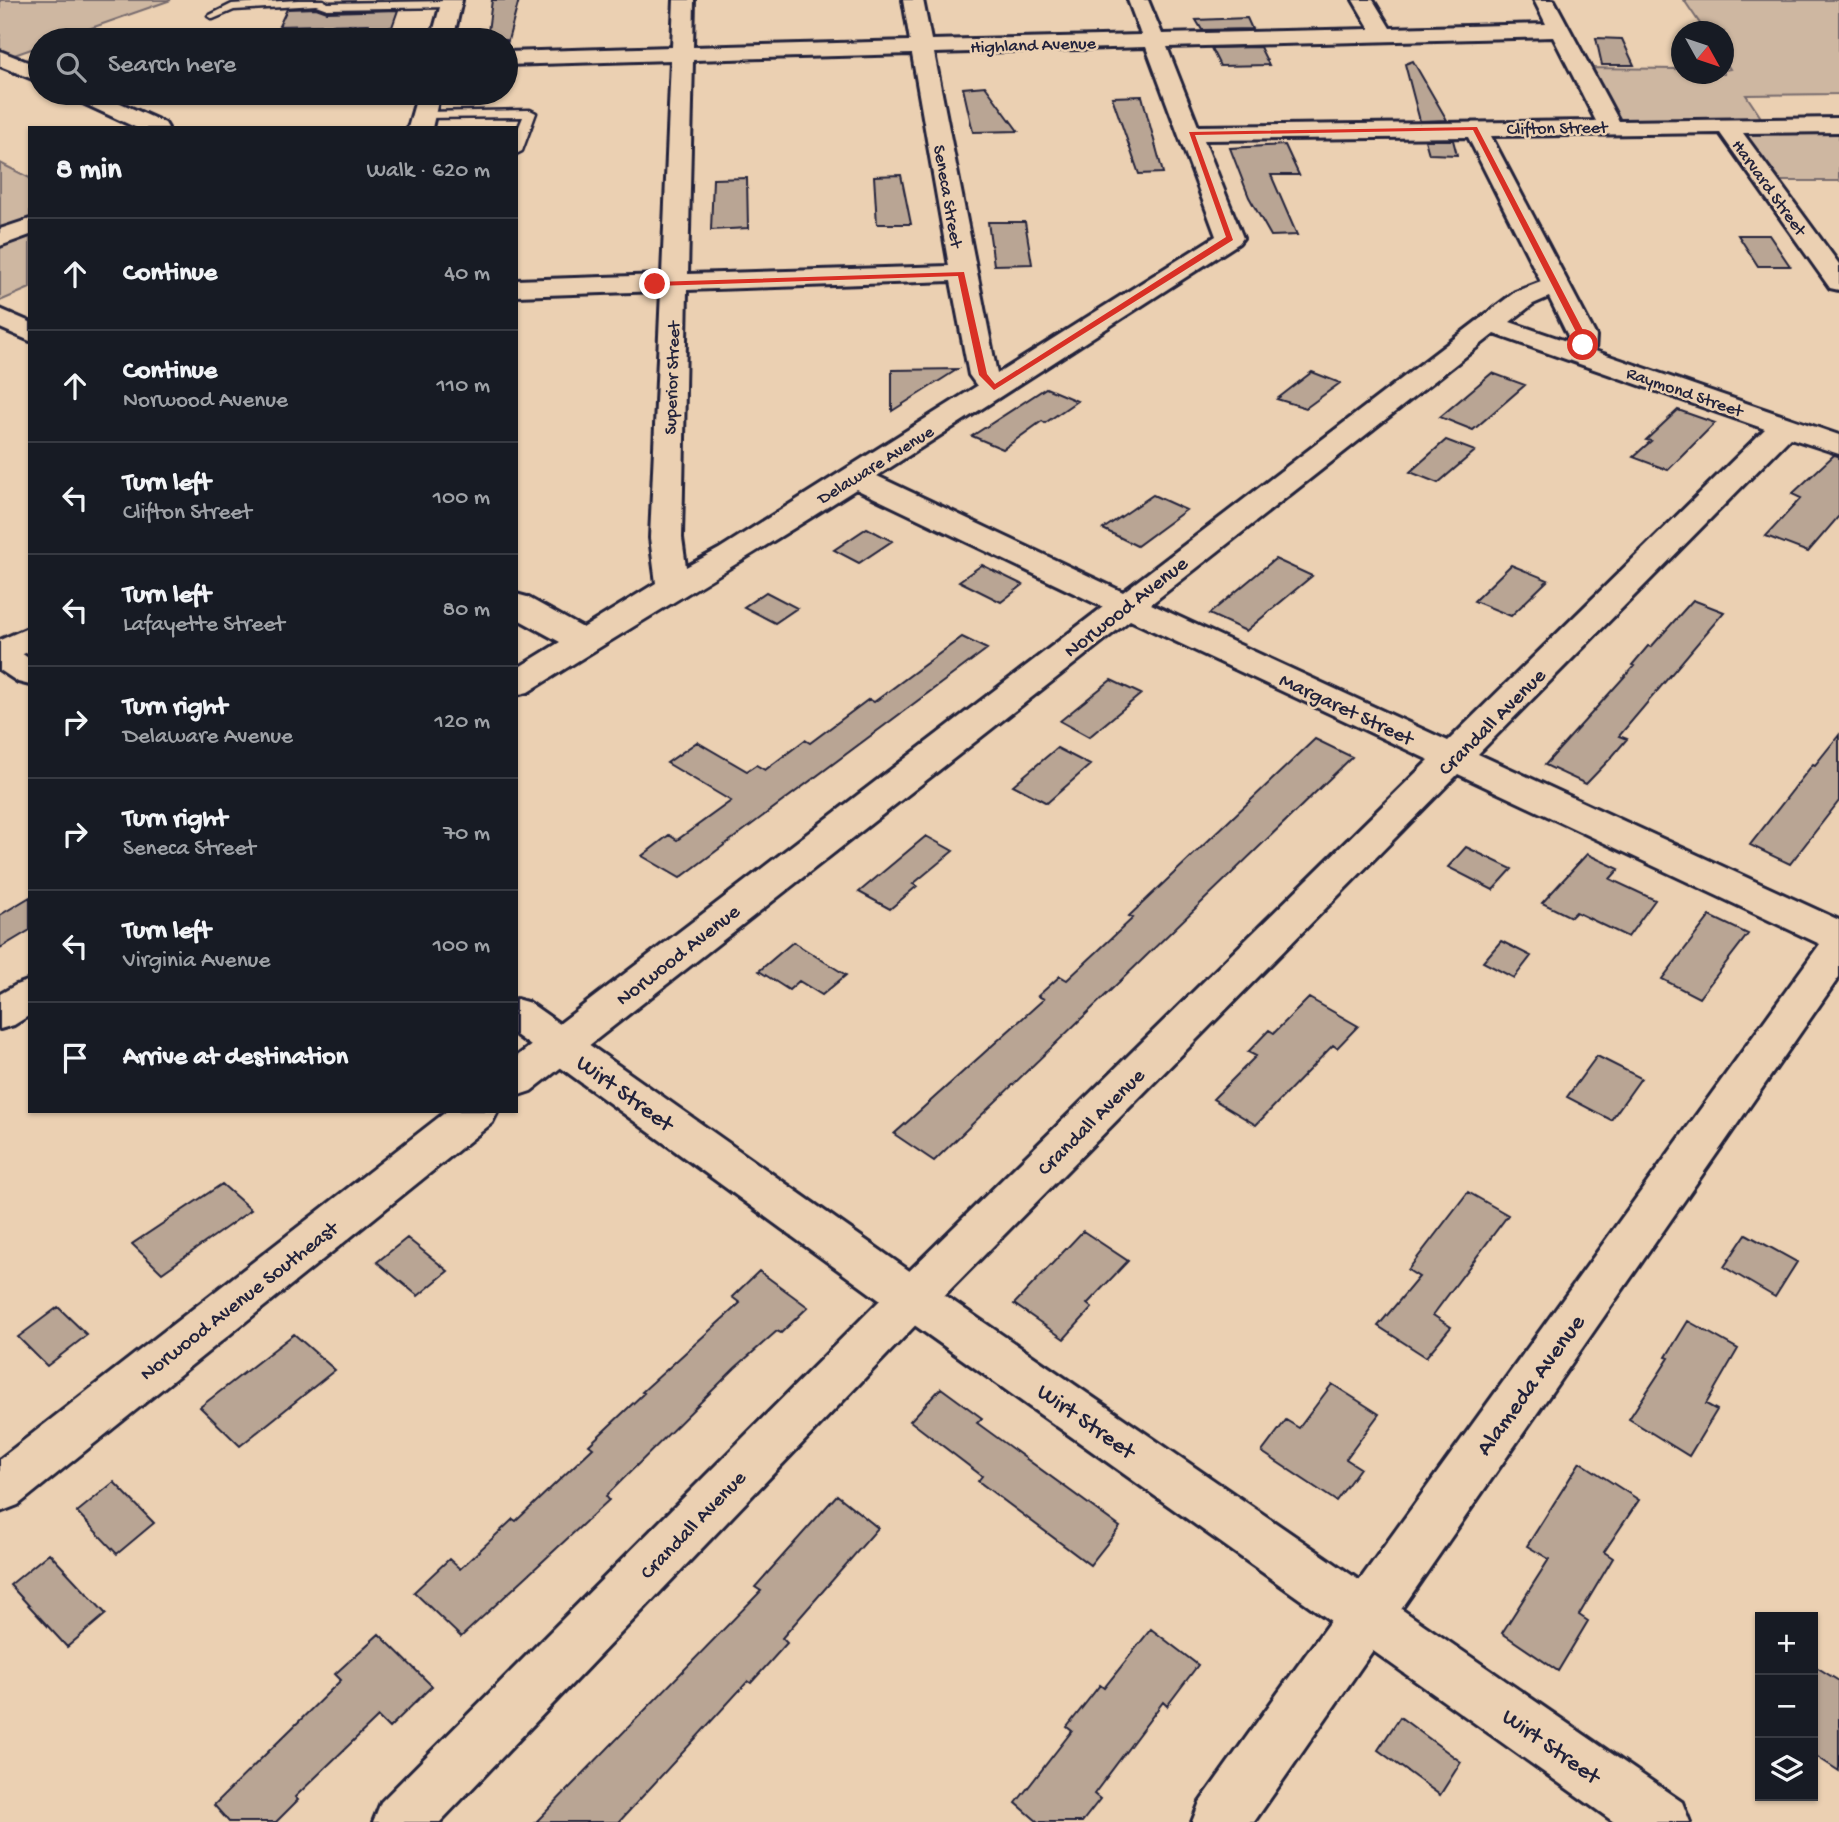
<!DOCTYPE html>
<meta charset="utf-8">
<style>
:root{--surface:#171b24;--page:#20242c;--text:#f1f3f6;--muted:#9ea1a6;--line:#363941}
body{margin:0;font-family:"Gochi Hand",sans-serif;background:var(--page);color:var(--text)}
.controls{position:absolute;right:21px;bottom:21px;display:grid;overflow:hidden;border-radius:0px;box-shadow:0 2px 5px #0004}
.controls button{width:63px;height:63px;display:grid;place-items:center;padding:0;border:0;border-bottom:2px solid var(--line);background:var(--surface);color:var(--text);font:35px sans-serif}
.compass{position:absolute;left:1671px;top:21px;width:63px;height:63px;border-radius:50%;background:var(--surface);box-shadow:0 2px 5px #0004;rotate:130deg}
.stop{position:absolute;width:21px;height:21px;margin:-16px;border:5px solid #d93025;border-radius:50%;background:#fff}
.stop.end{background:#d93025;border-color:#fff;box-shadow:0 2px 7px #0008}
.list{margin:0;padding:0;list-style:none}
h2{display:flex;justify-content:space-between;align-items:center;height:91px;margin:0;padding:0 28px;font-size:30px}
h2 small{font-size:23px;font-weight:400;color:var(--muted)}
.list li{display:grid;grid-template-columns:46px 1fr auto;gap:21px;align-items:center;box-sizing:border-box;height:112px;padding:0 28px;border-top:2px solid var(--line)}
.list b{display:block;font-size:26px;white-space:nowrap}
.list p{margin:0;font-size:23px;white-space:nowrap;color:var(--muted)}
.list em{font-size:23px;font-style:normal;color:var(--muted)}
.icon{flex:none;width:38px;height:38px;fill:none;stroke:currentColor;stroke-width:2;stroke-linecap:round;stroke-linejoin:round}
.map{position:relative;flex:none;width:1839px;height:1822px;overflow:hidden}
.search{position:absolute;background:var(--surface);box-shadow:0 2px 5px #0004;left:28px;top:28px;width:490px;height:77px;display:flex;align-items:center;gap:18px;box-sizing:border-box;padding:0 24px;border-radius:38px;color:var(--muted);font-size:26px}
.panel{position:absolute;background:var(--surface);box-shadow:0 2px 5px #0004;left:28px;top:126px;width:490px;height:987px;border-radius:0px}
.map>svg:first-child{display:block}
</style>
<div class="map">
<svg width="1839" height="1822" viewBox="0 0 1839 1822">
<rect width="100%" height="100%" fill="#ebd0b2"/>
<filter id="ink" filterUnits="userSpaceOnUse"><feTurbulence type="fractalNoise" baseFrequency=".0143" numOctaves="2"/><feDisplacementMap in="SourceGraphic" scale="14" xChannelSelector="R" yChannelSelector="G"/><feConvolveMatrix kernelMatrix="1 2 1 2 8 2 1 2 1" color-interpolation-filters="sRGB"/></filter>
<g filter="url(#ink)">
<path fill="#ceb7a1" stroke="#786c6e" stroke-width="2" d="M 0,0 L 171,0 L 57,40 L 40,40 L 40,46 L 0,60 Z
M 1684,0 L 1839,0 L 1839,94 L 1746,95 L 1766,125 L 1839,125 L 1839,181 L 1766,181 L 1726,126 L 1611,127 L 1580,68 L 1681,69 L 1682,74 L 1724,74 L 1724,70 L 1730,69 L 1724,60 L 1724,32 L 1705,31 Z
M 0,163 L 30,178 L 30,288 L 0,301 Z"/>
<path fill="#b9a594" stroke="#22223b" stroke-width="2" d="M 492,0 L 519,0 L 506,48 L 506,40 L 487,40 Z
M 316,8 L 327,12 L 398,10 L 392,27 L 367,28 L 368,24 L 279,26 L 287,9 Z
M 1247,18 L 1252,29 L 1202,30 L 1196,20 Z
M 1596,38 L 1622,39 L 1634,65 L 1602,65 Z
M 1260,47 L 1269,65 L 1220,66 L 1211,48 Z
M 1413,61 L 1447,120 L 1420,121 L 1405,64 Z
M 985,86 L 1018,131 L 973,132 L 963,88 Z
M 1142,96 L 1163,173 L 1139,174 L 1112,97 Z
M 1425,140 L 1453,140 L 1457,155 L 1429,154 Z
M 1285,145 L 1299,175 L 1271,175 L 1297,235 L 1271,236 L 1249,197 L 1230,148 Z
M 901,175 L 911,224 L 877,224 L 874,176 Z
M 747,178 L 748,228 L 711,230 L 713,179 Z
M 988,222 L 1025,222 L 1032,264 L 994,265 Z
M 1738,235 L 1769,235 L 1790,266 L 1758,266 Z
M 958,369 L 892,411 L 892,370 Z
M 1312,372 L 1340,383 L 1306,408 L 1277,399 Z
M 1492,373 L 1525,385 L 1473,430 L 1440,417 Z
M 1046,388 L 1077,401 L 1045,423 L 1042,421 L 1003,449 L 972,436 Z
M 1678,410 L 1715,423 L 1668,470 L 1633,457 L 1651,441 L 1646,440 Z
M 1446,440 L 1475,451 L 1438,483 L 1410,472 Z
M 1834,455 L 1839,456 L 1839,516 L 1808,552 L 1766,536 L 1801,498 L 1792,494 Z
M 1153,495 L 1186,510 L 1137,546 L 1103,529 Z
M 867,528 L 892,541 L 859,563 L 834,550 Z
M 1275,559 L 1312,576 L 1246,631 L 1209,614 Z
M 982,565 L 1023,585 L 1001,602 L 959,581 Z
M 1511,565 L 1548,580 L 1511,616 L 1474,601 Z
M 766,592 L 797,608 L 775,623 L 744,607 Z
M 1693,600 L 1724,612 L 1619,736 L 1627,739 L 1610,759 L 1586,784 L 1545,765 L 1634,666 L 1632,665 L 1648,646 L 1651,647 Z
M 962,637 L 987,649 L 680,878 L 642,856 L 669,835 L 677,840 L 731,801 L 667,763 L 697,742 L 747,771 L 756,765 L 765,770 L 805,740 L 810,743 L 869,699 L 874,702 Z
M 1111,680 L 1141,694 L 1089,737 L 1060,721 Z
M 1839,735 L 1839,801 L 1790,864 L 1750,845 L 1813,764 L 1815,765 Z
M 1315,739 L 1352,757 L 934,1161 L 894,1134 L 1044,999 L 1038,996 L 1060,976 L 1067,980 L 1133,918 L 1129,916 Z
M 1057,748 L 1090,765 L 1047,803 L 1013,785 Z
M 926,836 L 953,851 L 913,884 L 917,886 L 890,909 L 859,892 Z
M 1466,847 L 1512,869 L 1493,890 L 1448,867 Z
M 1587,854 L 1619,869 L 1610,879 L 1655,900 L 1628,937 L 1576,912 L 1571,917 L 1542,903 Z
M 30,897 L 30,930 L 0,948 L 0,915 Z
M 1710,916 L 1748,934 L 1699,998 L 1662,979 Z
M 1501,941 L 1531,956 L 1514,978 L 1483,962 Z
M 793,942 L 846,975 L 822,995 L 799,981 L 789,990 L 759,971 Z
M 1309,998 L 1358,1026 L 1337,1048 L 1333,1045 L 1256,1125 L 1213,1099 L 1256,1056 L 1248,1052 L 1269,1030 L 1274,1033 Z
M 1597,1056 L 1641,1078 L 1611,1120 L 1567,1097 Z
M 222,1184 L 251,1210 L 162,1273 L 132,1244 Z
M 1468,1192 L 1508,1215 L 1433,1315 L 1451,1327 L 1426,1357 L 1378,1326 L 1419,1277 L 1408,1270 Z
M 1083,1231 L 1128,1261 L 1087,1304 L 1092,1308 L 1064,1339 L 1014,1304 Z
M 1746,1234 L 1797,1262 L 1775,1297 L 1724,1267 Z
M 407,1238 L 448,1271 L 418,1296 L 377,1262 Z
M 759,1271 L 808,1307 L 781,1333 L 777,1331 L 735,1368 L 606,1496 L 609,1500 L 461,1637 L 414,1592 L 449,1559 L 460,1569 L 513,1519 L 516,1521 L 593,1448 L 589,1445 L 644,1393 L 642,1392 L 740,1303 L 732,1297 Z
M 58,1307 L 87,1335 L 47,1366 L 18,1337 Z
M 1688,1321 L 1738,1349 L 1706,1404 L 1717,1410 L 1689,1456 L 1629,1419 L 1669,1358 L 1666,1357 Z
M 294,1334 L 335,1370 L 240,1446 L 200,1407 Z
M 1332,1384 L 1379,1414 L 1346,1459 L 1360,1468 L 1336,1501 L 1262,1452 L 1286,1420 L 1299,1428 Z
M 941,1388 L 982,1418 L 977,1423 L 1120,1527 L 1090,1565 L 978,1481 L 982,1476 L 910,1421 Z
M 1580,1462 L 1639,1500 L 1604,1552 L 1613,1558 L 1579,1615 L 1588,1621 L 1558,1671 L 1502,1633 L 1549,1559 L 1527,1546 Z
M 114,1482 L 154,1523 L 117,1554 L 77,1512 Z
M 837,1495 L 878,1528 L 782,1638 L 787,1643 L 751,1683 L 748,1681 L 619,1822 L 536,1822 L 761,1591 L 755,1587 Z
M 49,1553 L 106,1614 L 67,1647 L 10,1585 Z
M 1151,1629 L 1198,1665 L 1167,1706 L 1163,1702 L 1094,1794 L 1100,1799 L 1082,1822 L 1038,1822 L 1016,1803 L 1072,1731 L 1067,1727 L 1100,1685 L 1104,1688 Z
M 379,1634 L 432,1686 L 389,1728 L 378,1717 L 295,1797 L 298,1800 L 276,1822 L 229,1822 L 214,1805 L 341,1680 L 335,1674 Z
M 1813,1665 L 1839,1681 L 1839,1771 L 1813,1754 Z
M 1400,1717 L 1461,1762 L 1440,1795 L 1378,1750 Z"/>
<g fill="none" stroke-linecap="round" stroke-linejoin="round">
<defs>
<path id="service" d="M 298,0 L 323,0 L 328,3 L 451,1 L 456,4 L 451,7 L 327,9 L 316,5 L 234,10 L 213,19 L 208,16 L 232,4 Z
M 530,110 L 536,113 L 522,151 L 516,154 L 516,134 L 523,117 L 423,118 L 417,115 L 423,112 Z"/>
<path id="minor" d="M 442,0 L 462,0 L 453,40 L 431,40 Z
M 674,0 L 694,0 L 693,47 L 910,41 L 903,0 L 923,0 L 931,40 L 1141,35 L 1128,0 L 1148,0 L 1162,34 L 1370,29 L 1353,0 L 1373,0 L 1390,28 L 1546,24 L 1534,0 L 1554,0 L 1619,121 L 1839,118 L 1839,132 L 1743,133 L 1839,264 L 1839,290 L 1830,288 L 1720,133 L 1491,136 L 1596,336 L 1595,351 L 1839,435 L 1839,454 L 1790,438 L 1478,754 L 1839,920 L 1839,977 L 1254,1822 L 1192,1822 L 1200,1802 L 1278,1693 L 1820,944 L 1458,774 L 928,1312 L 440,1822 L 373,1822 L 381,1802 L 896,1284 L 1429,760 L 1130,620 L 531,1091 L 516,1096 L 516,1057 L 1103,607 L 856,489 C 748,558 637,623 528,692 L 516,695 L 516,669 L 560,642 L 516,618 L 516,594 L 527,597 L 583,628 L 656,583 L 650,538 L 661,291 L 516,296 L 516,280 L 662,275 L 671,60 L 506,65 L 506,52 L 672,47 ZM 1553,37 L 1596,121 L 1198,126 L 1167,47 ZM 1146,47 L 1216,236 L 997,374 L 934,53 ZM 912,54 L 949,266 L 688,274 L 693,60 ZM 1468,137 L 1541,282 L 1515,292 L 1123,592 L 877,476 L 1239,243 L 1243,238 L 1204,140 ZM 951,281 L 969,375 L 977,386 L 719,549 L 686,567 L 682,538 L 687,290 ZM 1549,297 L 1568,336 L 1569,342 L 1510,322 L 1533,304 ZM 1494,334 L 1765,429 L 1448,741 L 1151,604 Z
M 0,51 L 40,67 L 40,82 L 0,66 Z
M 69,93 L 98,93 L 165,123 L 168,128 L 137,128 L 72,98 Z
M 418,93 L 440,93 L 432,128 L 408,128 Z
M 30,219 L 30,235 L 0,246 L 0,229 Z
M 0,309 L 30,322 L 30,341 L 0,328 Z
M 30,627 L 30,651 L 0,664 L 0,640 Z
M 30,980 L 30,1015 L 14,1025 L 0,1029 L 0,994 L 16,985 Z
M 447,1111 L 498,1111 L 492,1123 L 18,1505 L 0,1512 L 0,1459 Z"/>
<path id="secondary" d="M 0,644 L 12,647 L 30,659 L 30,685 L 18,682 L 0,670 Z
M 516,999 L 530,1003 L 928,1284 L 1682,1802 L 1690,1822 L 1614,1822 L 896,1312 L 516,1035 Z"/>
</defs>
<use href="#service" stroke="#22223b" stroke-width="5"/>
<use href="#minor" stroke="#22223b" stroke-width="6"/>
<use href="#secondary" stroke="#22223b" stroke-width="6"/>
<use href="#service" fill="#ebd0b2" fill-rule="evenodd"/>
<use href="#minor" fill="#ebd0b2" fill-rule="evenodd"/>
<use href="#secondary" fill="#ebd0b2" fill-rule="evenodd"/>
</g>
</g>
<path fill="#d93025" d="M 1477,127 L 1586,336 L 1586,346 L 1579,345 L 1578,336 L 1473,130 L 1195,135 L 1233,240 L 994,390 L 979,375 L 958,276 L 655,286 L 651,284 L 655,282 L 964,272 L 987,374 L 995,384 L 1226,237 L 1189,132 Z"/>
<g text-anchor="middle" stroke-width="5" stroke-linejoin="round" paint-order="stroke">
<g font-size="18" fill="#22223b" stroke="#ebd0b2">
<text transform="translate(1033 44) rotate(-2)" y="6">Highland Avenue</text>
<text transform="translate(1557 127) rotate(-1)" y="6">Clifton Street</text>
<text transform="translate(1770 187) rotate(54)" y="6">Harvard Street</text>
<text transform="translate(949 196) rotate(80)" y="6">Seneca Street</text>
<text transform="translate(671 378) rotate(-88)" y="6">Superior Street</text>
<text transform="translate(1685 391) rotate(19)" y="6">Raymond Street</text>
<text transform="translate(875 464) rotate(-32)" y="6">Delaware Avenue</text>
</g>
<g font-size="21" fill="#22223b" stroke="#ebd0b2">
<text transform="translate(1125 606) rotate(-38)" y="7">Norwood Avenue</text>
<text transform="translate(1347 708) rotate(25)" y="7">Margaret Street</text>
<text transform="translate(1491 721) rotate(-45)" y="7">Crandall Avenue</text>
<text transform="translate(677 954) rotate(-38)" y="7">Norwood Avenue</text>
<text transform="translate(1090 1121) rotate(-45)" y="7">Crandall Avenue</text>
<text transform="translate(238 1300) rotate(-38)" y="7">Norwood Avenue Southeast</text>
<text transform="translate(692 1524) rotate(-46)" y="7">Crandall Avenue</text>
</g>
<g font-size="24" fill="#22223b" stroke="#ebd0b2">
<text transform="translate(626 1092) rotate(36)" y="8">Wirt Street</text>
<text transform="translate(1529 1384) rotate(-54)" y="8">Alameda Avenue</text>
<text transform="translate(1087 1420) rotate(35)" y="8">Wirt Street</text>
<text transform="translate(1552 1745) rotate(35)" y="8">Wirt Street</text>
</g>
</g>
</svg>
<div class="controls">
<button>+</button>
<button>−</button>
<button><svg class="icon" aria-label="layers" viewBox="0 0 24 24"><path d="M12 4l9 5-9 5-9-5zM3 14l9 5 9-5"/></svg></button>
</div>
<svg class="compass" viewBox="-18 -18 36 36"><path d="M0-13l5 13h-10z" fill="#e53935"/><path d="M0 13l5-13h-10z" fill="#9ea1a6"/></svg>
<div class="stop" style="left:1583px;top:345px"></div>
<div class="stop end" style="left:655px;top:284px"></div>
<div class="search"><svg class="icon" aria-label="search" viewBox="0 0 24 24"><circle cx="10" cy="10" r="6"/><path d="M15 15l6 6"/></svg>Search here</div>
<section class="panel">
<h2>8 min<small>Walk · 620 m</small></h2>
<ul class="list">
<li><svg class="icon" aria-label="ahead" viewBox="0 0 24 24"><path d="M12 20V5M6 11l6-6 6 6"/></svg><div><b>Continue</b></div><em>40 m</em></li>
<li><svg class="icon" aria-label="ahead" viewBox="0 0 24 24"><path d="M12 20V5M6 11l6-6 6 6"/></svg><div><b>Continue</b><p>Norwood Avenue</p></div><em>110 m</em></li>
<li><svg class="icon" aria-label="left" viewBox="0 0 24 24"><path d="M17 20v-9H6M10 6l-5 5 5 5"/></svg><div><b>Turn left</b><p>Clifton Street</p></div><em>100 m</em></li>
<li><svg class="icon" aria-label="left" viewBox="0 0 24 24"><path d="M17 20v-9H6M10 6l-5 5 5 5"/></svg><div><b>Turn left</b><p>Lafayette Street</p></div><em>80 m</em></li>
<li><svg class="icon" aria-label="right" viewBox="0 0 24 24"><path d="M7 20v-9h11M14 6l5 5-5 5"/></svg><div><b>Turn right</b><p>Delaware Avenue</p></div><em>120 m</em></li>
<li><svg class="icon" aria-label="right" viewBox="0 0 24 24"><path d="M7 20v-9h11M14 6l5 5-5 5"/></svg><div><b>Turn right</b><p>Seneca Street</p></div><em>70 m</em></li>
<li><svg class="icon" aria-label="left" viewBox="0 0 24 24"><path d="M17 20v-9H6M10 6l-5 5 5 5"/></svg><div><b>Turn left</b><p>Virginia Avenue</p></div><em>100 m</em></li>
<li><svg class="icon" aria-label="arrive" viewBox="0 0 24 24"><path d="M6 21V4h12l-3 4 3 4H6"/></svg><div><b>Arrive at destination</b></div></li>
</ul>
</section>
</div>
